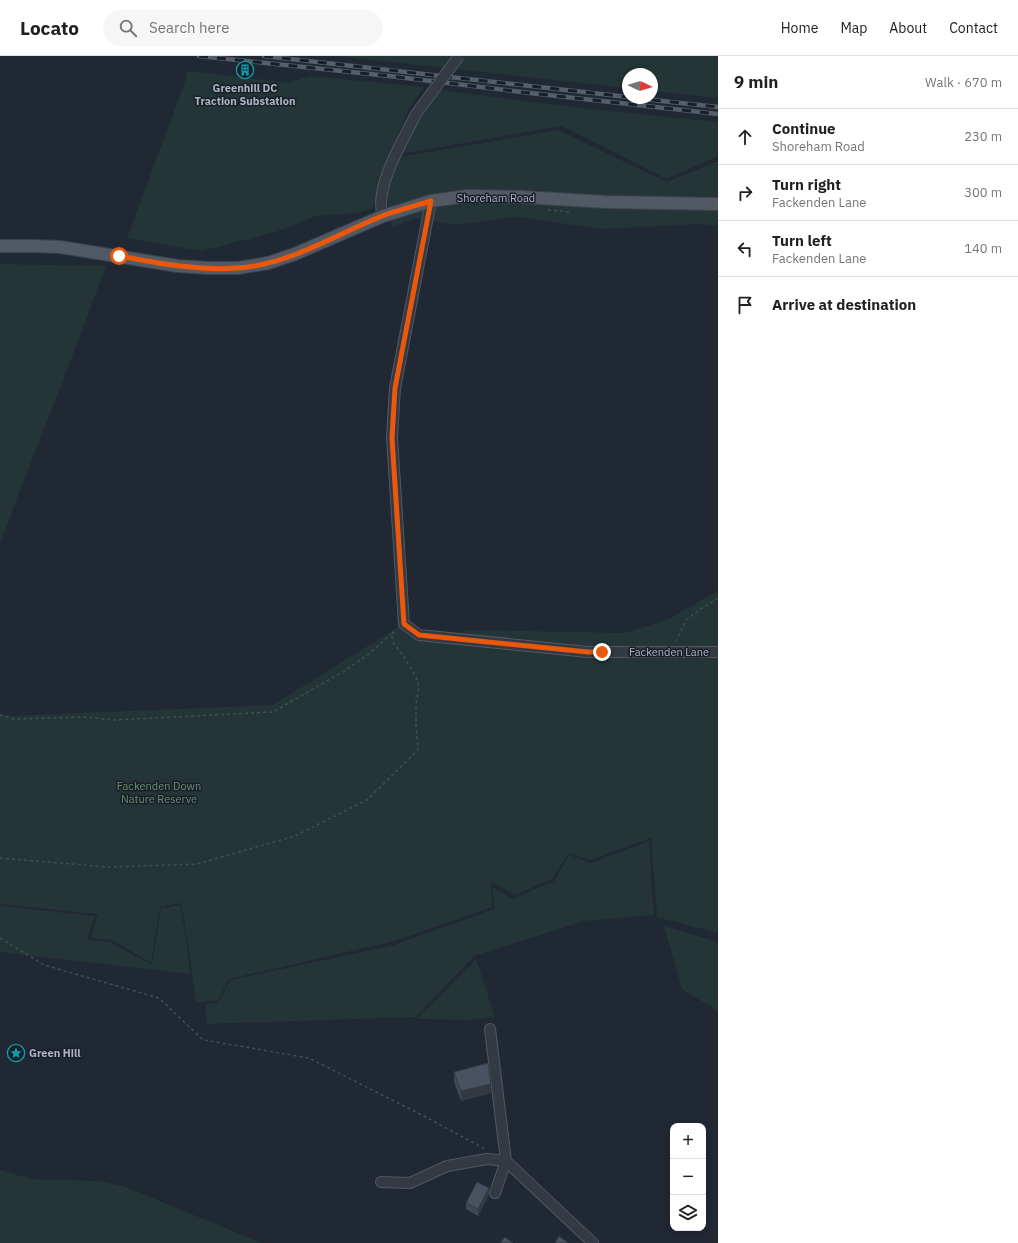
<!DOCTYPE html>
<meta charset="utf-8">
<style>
:root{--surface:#fff;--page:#f6f6f6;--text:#202124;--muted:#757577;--line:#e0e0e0}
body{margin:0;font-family:"IBM Plex Sans",sans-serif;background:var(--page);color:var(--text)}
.controls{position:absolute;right:12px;bottom:12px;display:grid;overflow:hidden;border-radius:8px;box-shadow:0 2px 6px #0003}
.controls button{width:36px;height:36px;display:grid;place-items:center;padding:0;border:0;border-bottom:1px solid var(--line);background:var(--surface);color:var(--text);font:20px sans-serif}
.compass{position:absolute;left:622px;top:12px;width:36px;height:36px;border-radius:50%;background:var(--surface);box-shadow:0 2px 6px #0003;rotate:94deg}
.stop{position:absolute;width:12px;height:12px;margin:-9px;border:3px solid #ea580c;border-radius:50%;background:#fff}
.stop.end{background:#ea580c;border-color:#fff;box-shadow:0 1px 4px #0008}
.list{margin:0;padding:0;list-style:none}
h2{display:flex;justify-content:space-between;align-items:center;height:52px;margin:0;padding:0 16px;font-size:17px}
h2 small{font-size:13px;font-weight:400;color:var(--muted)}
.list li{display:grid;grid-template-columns:26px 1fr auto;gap:12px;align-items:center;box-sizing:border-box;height:56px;padding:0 16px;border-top:1px solid var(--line)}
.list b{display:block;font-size:15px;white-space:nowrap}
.list p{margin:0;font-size:13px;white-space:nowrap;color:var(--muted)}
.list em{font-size:13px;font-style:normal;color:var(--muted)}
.icon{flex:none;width:22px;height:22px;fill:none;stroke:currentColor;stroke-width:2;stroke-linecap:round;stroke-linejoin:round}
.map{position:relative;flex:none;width:718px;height:1187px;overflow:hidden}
header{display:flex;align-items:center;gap:24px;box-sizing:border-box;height:56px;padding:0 20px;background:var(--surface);border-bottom:1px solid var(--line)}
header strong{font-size:19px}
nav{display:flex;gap:22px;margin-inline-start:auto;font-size:14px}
.search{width:280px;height:36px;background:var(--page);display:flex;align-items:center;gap:10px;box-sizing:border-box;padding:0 14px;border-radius:22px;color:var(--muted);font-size:15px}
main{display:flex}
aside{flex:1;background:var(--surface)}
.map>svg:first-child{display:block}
</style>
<header>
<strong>Locato</strong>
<div class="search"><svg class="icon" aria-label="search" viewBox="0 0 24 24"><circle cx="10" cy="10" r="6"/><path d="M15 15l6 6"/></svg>Search here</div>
<nav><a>Home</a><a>Map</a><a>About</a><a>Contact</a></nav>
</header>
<main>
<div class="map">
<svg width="718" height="1187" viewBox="0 0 718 1187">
<rect width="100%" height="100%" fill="#202834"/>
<path fill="#233536" d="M 335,0 L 718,0 L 718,42 L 652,35 L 652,18 L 628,18 L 628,32 Z
M 187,15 L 290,27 L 309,20 L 424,31 L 408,54 L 389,98 L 373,152 L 357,157 L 316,160 L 276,176 L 201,195 L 127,182 L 185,26 Z
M 440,34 L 580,52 L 718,66 L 718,100 L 667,123 L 562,70 L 401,98 L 421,60 Z
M 558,74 L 667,126 L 718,105 L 718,170 L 702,168 L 603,173 L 516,161 L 455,169 L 416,162 L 392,171 L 387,139 L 399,101 Z
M 0,208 L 106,210 L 69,309 L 22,429 L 0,488 Z
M 718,535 L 718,877 L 657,861 L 651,782 L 591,804 L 569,797 L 552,823 L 515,839 L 491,826 L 492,851 L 395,885 L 229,923 L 218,944 L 196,947 L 187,882 L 181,847 L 160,851 L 151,907 L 112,884 L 91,882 L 98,858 L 0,848 L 0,657 L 10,660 L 273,649 L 387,578 L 400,569 L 459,585 L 463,574 L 625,577 L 669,563 Z
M 649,785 L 654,859 L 584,865 L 474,900 L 416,961 L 207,968 L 205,948 L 218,947 L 230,924 L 394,889 L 494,853 L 493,831 L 512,843 L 554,825 L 569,799 L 591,807 Z
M 180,849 L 186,882 L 190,918 L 0,896 L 0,850 L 95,860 L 87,884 L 110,886 L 152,909 L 161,852 Z
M 664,870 L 718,886 L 718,955 L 682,933 Z
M 476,903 L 495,961 L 470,964 L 417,963 Z
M 0,1114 L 31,1123 L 99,1125 L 123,1130 L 262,1187 L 0,1187 Z"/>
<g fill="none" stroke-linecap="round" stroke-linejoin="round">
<defs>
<path id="minor" d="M 431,145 L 395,332 L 392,381 L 404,568 L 419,579 L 588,596 L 718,596
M 383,160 C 373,133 404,82 416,58
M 490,973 L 506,1105 L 495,1137
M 381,1126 L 410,1127 L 447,1110 L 487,1103 L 506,1105 L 593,1187"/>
<path id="major" d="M 0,190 L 34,190 L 60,191 L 178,210 L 208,212 L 238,212 L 268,207 L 295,198 L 383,160 L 431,145 L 467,140 L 522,141 L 607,146 L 718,148"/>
</defs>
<use href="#minor" stroke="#515863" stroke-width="12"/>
<use href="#major" stroke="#3d434e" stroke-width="14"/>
<path stroke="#3f5052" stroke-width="1.5" stroke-dasharray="3 3" stroke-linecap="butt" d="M 548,154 L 570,156
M 676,586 L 686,564 L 702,552 L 718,542
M 0,659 L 13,663 L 85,661 L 114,664 L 273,656 L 346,614 L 370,597 L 391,578
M 0,802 L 109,811 L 197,808 L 295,780 L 367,744 L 418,694 L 416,670 L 416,648 L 419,631 L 416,621 L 404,601 L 394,588 L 391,578 L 397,574
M 0,882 L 44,909 L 159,942 L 203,984 L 309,1002 L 424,1060 L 485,1093"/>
<use href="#minor" stroke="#333a44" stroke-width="10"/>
<use href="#major" stroke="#515965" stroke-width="12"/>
<defs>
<path id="rail" d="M 199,0 L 389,20 L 530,37 L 718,58
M 264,0 L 628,41
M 634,42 L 718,51"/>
</defs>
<use href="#rail" stroke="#555e6b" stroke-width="4.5"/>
<use href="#rail" stroke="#191f29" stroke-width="3" stroke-dasharray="9" stroke-linecap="butt"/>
<defs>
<path id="minor-bridge" d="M 416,58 L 459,0"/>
</defs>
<use href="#minor-bridge" stroke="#515863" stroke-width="12" stroke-linecap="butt"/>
<use href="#minor-bridge" stroke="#333a44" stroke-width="10"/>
</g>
<path fill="#3e4753" d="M 454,1016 L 491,1037 L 461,1045 L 454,1026 Z
M 489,1139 L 478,1160 L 466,1153 L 466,1147 Z"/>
<path fill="#323943" d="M 491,1028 L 491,1037 L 461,1045 L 461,1035 Z
M 489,1132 L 489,1139 L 478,1160 L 478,1153 Z"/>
<path fill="#485260" stroke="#323943" d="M 488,1007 L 491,1028 L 461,1035 L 454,1016 Z
M 477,1126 L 489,1132 L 478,1153 L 466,1147 Z
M 559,1180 L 568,1187 L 555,1187 Z
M 505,1181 L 513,1187 L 500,1187 Z"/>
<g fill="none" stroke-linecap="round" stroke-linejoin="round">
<path stroke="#ea580c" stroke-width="5" d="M 119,200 C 158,207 197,215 237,212 C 289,209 335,179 382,160 C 398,154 415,150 431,145 L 395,332 L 392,382 L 404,568 L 419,579 L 588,596 L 602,596"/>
</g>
<defs>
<symbol id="building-ring" viewBox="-11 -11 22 22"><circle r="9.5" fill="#191f29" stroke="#0f9aa8" stroke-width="1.5"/><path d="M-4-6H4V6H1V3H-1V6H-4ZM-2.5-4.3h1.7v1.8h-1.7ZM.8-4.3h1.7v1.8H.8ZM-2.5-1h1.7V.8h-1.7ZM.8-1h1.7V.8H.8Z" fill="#0f9aa8"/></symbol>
<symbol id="sight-ring" viewBox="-11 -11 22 22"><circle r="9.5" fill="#191f29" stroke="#0f9aa8" stroke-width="1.5"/><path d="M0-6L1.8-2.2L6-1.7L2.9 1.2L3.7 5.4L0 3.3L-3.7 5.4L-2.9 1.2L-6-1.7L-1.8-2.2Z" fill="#0f9aa8"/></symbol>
</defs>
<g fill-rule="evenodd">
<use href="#building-ring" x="235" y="4" width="20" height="20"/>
<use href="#sight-ring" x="6" y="987" width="20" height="20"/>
</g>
<g text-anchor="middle" stroke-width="3" stroke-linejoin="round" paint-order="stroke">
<g font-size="11" font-weight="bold" fill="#adb5c2" stroke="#191f29">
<text x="245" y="36">Greenhill DC<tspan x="245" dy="13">Traction Substation</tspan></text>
<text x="29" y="1001" text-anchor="start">Green Hill</text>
</g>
<g font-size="11" fill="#adb5c2" stroke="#191f29">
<text x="496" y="146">Shoreham Road</text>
<text x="669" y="600">Fackenden Lane</text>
</g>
<g font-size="11" fill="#679070" stroke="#191f29">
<text x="159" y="734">Fackenden Down<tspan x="159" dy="13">Nature Reserve</tspan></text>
</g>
</g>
</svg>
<div class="controls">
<button>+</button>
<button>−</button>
<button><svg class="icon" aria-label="layers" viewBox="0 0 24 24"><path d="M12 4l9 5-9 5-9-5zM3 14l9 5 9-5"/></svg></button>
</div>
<svg class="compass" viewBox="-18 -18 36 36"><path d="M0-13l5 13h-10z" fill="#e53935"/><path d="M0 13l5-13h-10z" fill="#757577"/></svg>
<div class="stop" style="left:119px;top:200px"></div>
<div class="stop end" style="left:602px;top:596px"></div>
</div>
<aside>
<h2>9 min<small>Walk · 670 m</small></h2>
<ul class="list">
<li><svg class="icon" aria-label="ahead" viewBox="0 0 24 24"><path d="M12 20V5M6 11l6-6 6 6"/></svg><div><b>Continue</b><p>Shoreham Road</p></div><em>230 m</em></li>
<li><svg class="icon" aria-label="right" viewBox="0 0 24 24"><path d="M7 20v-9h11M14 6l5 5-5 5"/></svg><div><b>Turn right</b><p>Fackenden Lane</p></div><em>300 m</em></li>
<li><svg class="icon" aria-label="left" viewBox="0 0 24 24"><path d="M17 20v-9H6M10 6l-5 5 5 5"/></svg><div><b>Turn left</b><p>Fackenden Lane</p></div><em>140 m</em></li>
<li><svg class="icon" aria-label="arrive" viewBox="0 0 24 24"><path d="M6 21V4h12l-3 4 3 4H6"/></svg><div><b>Arrive at destination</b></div></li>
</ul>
</aside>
</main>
